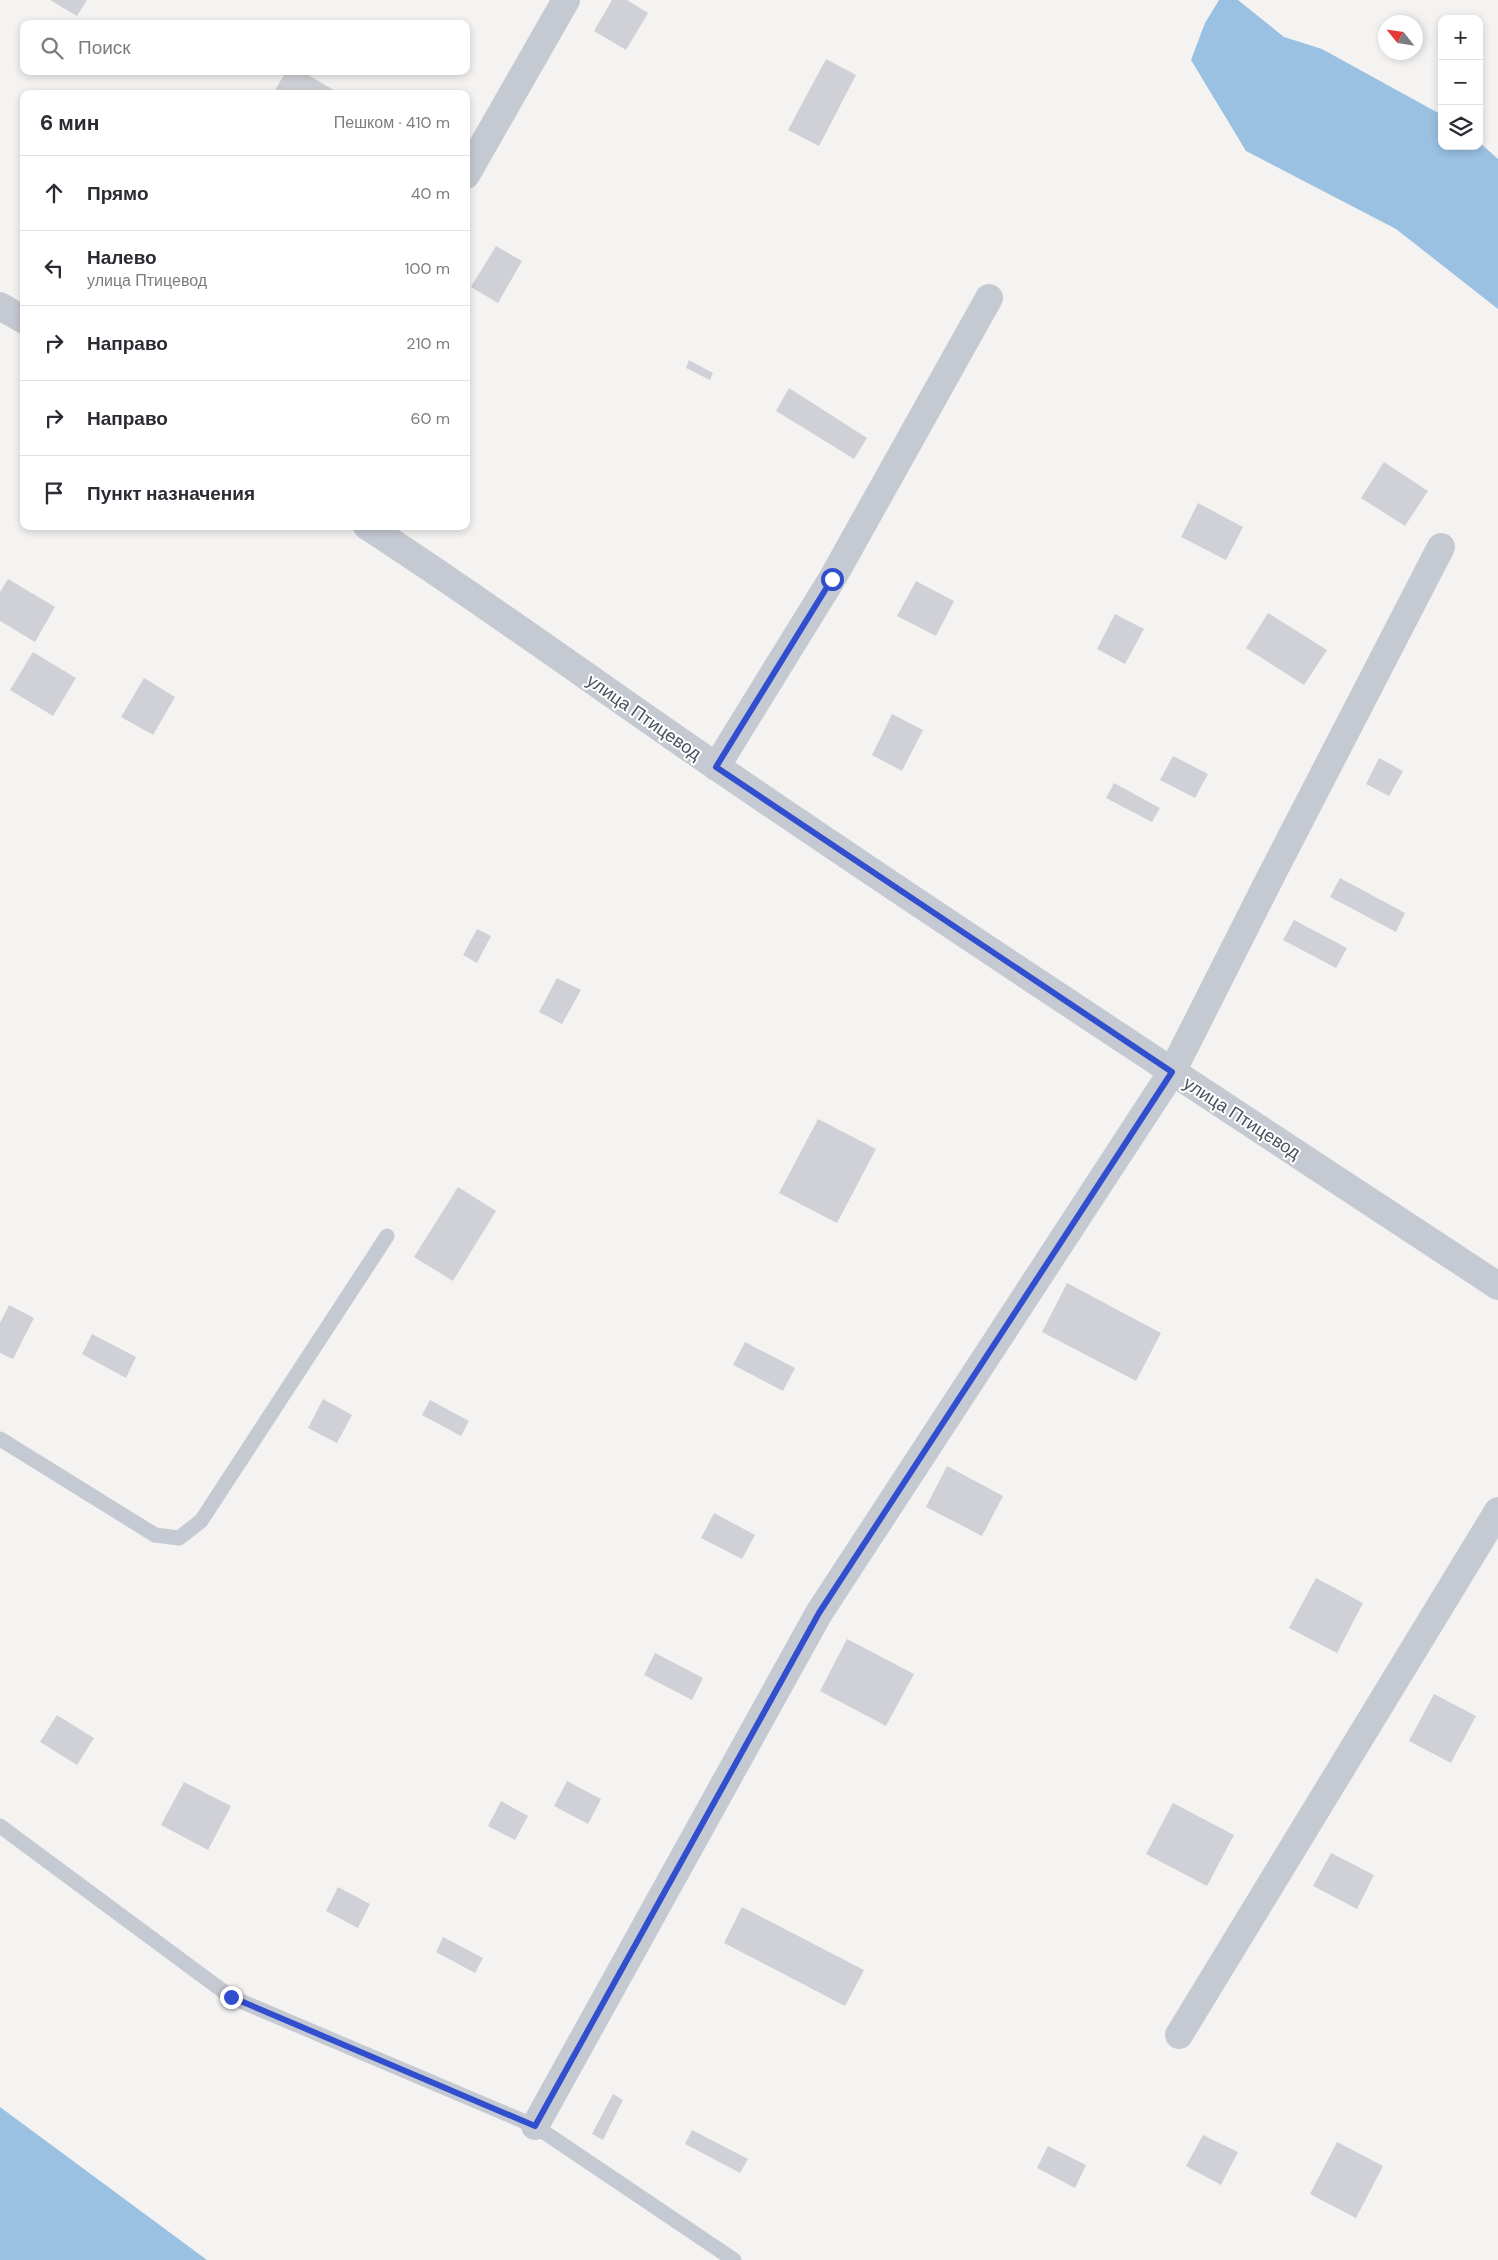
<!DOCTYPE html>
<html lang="ru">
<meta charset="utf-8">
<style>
:root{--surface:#fff;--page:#f7f7f7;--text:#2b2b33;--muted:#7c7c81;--line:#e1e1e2}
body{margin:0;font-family:"DM Sans",sans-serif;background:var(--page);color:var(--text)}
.controls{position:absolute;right:15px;top:15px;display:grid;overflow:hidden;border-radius:10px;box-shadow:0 2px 8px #0003}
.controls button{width:45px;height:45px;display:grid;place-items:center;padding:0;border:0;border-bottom:1px solid var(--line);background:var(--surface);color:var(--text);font:25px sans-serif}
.compass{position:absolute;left:1378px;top:15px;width:45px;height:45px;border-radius:50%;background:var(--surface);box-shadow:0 2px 8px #0003;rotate:300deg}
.stop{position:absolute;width:15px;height:15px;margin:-11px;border:4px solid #314ecf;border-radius:50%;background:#fff}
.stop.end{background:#314ecf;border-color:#fff;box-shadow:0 1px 5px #0008}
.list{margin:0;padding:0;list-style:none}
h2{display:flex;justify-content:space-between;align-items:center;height:65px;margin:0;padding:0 20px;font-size:21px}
h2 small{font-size:16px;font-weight:400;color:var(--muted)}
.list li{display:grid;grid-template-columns:32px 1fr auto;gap:15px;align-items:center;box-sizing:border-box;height:75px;padding:0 20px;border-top:1px solid var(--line)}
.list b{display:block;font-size:19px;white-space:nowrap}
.list p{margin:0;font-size:16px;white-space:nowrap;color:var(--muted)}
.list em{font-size:16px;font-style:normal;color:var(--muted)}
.icon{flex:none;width:28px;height:28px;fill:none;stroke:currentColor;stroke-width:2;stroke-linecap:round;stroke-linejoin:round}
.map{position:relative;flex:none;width:1498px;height:2260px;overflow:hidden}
.search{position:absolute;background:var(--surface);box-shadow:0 2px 8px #0003;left:20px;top:20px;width:450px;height:55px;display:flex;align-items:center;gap:12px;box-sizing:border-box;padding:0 18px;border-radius:10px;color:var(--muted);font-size:19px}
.panel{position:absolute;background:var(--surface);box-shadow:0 2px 8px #0003;left:20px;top:90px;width:450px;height:440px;border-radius:10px}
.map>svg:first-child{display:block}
</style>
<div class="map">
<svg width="1498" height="2260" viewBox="0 0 1498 2260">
<rect width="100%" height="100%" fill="#f4f3f2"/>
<path fill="#9ac1e2" d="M 1219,0 L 1238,0 L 1284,37 L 1322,49 L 1442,115 L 1442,146 L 1479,146 L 1479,142 L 1498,159 L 1498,309 L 1396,229 L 1246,151 L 1191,60 L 1205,23 Z
M 0,2107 L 207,2260 L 0,2260 Z"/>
<path fill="#d0d1d6" d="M 50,0 L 87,0 L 77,16 Z
M 612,0 L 627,0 L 648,13 L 626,50 L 594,31 Z
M 826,59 L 856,75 L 819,146 L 788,130 Z
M 286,71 L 302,71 L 340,94 L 273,94 Z
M 496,246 L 522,261 L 498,303 L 471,287 Z
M 689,360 L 713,373 L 710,380 L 686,368 Z
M 789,388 L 867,438 L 854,459 L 776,411 Z
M 1384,462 L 1428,491 L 1405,526 L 1361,498 Z
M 1198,503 L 1243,527 L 1226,560 L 1181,537 Z
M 8,579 L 55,607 L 35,642 L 0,621 L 0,592 Z
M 916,581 L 954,601 L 936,636 L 897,616 Z
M 1268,613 L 1327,650 L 1304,685 L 1246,648 Z
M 1115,614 L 1144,629 L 1125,664 L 1097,649 Z
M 33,652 L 76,678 L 53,716 L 10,690 Z
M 144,678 L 175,697 L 153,735 L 121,717 Z
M 892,714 L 923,730 L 902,771 L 872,755 Z
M 1173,756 L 1208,774 L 1195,798 L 1160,780 Z
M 1379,758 L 1403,771 L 1389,796 L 1366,784 Z
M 1114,783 L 1160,808 L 1152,822 L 1106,798 Z
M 1340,878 L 1405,913 L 1396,932 L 1330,897 Z
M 1294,920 L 1347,948 L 1336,968 L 1283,940 Z
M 477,929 L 491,936 L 477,963 L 463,955 Z
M 557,978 L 581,990 L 562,1024 L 539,1012 Z
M 818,1119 L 876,1149 L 837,1223 L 779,1193 Z
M 458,1187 L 496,1211 L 453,1281 L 414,1257 Z
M 1067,1283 L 1161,1333 L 1136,1381 L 1042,1332 Z
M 9,1305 L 34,1318 L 13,1359 L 0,1353 L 0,1323 Z
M 92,1334 L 136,1357 L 126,1378 L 82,1354 Z
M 745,1342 L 795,1368 L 783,1391 L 733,1365 Z
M 323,1399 L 352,1415 L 337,1443 L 308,1428 Z
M 430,1400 L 469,1421 L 461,1436 L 422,1415 Z
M 947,1466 L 1003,1496 L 982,1536 L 926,1507 Z
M 714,1513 L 755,1535 L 742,1559 L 701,1538 Z
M 1316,1578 L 1363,1603 L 1337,1653 L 1289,1628 Z
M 847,1639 L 914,1674 L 886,1726 L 820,1691 Z
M 655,1653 L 703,1678 L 692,1700 L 644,1675 Z
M 1434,1694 L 1476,1716 L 1451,1763 L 1409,1741 Z
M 57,1715 L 94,1738 L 77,1765 L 40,1742 Z
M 567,1781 L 601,1799 L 588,1824 L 554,1806 Z
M 184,1782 L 231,1806 L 208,1850 L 161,1825 Z
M 501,1801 L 528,1816 L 515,1840 L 488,1826 Z
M 1173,1803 L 1234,1835 L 1207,1886 L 1146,1854 Z
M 1331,1853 L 1374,1875 L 1357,1909 L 1313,1886 Z
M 338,1887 L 370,1904 L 358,1928 L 326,1911 Z
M 742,1907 L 864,1970 L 845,2006 L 724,1943 Z
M 443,1937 L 483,1958 L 475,1973 L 436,1952 Z
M 613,2094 L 623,2100 L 603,2140 L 592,2134 Z
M 692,2130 L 748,2159 L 740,2173 L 685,2144 Z
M 1203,2135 L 1238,2152 L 1221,2185 L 1186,2166 Z
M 1337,2142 L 1383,2166 L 1356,2218 L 1310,2194 Z
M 1048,2146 L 1086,2165 L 1075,2188 L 1037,2168 Z"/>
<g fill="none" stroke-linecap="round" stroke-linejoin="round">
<path stroke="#c5c9d2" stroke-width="15" d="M 0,1439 L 155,1535 L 179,1538 L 201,1521 L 387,1236
M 0,1826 L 231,1997 L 535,2126 L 734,2260"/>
<path stroke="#c5c9d2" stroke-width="28" d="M 466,175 L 566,0
M 0,306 L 24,320
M 367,526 C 486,603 600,687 717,767 C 975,943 1237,1114 1498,1286
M 716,767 L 832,579 L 989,298
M 1179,2035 L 1498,1511
M 535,2126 L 819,1613 L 1172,1072 L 1270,878 L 1441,547"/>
</g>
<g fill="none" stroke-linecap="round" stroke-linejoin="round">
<path stroke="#314ecf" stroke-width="6" d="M 231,1997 L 535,2126 L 819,1613 L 1172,1072 L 716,767 L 832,579"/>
</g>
<g text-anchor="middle" stroke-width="4" stroke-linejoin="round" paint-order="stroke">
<g font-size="18" fill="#4c515d" stroke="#fff">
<text transform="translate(644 717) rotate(35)" y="6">улица Птицевод</text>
<text transform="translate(1242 1118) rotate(33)" y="6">улица Птицевод</text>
</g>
</g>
</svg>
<div class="controls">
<button>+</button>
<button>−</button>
<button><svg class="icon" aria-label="layers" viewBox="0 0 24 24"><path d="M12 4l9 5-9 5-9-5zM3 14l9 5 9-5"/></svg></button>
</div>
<svg class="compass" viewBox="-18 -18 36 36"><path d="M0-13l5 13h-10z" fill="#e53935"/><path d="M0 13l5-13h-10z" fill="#7c7c81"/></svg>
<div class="stop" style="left:832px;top:579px"></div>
<div class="stop end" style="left:231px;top:1997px"></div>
<div class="search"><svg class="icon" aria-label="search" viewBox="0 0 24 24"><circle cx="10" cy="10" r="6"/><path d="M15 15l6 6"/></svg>Поиск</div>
<section class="panel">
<h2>6 мин<small>Пешком · 410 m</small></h2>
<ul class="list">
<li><svg class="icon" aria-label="ahead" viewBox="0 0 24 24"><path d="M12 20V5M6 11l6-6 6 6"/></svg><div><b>Прямо</b></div><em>40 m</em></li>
<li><svg class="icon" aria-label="left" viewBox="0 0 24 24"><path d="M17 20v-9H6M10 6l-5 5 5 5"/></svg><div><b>Налево</b><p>улица Птицевод</p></div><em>100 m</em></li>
<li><svg class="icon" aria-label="right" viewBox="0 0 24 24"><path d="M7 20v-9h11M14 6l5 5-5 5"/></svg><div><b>Направо</b></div><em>210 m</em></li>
<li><svg class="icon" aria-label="right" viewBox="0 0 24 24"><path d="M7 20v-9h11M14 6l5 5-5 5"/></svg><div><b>Направо</b></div><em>60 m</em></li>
<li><svg class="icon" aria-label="arrive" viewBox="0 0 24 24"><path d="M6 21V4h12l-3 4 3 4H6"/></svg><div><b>Пункт назначения</b></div></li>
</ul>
</section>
</div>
